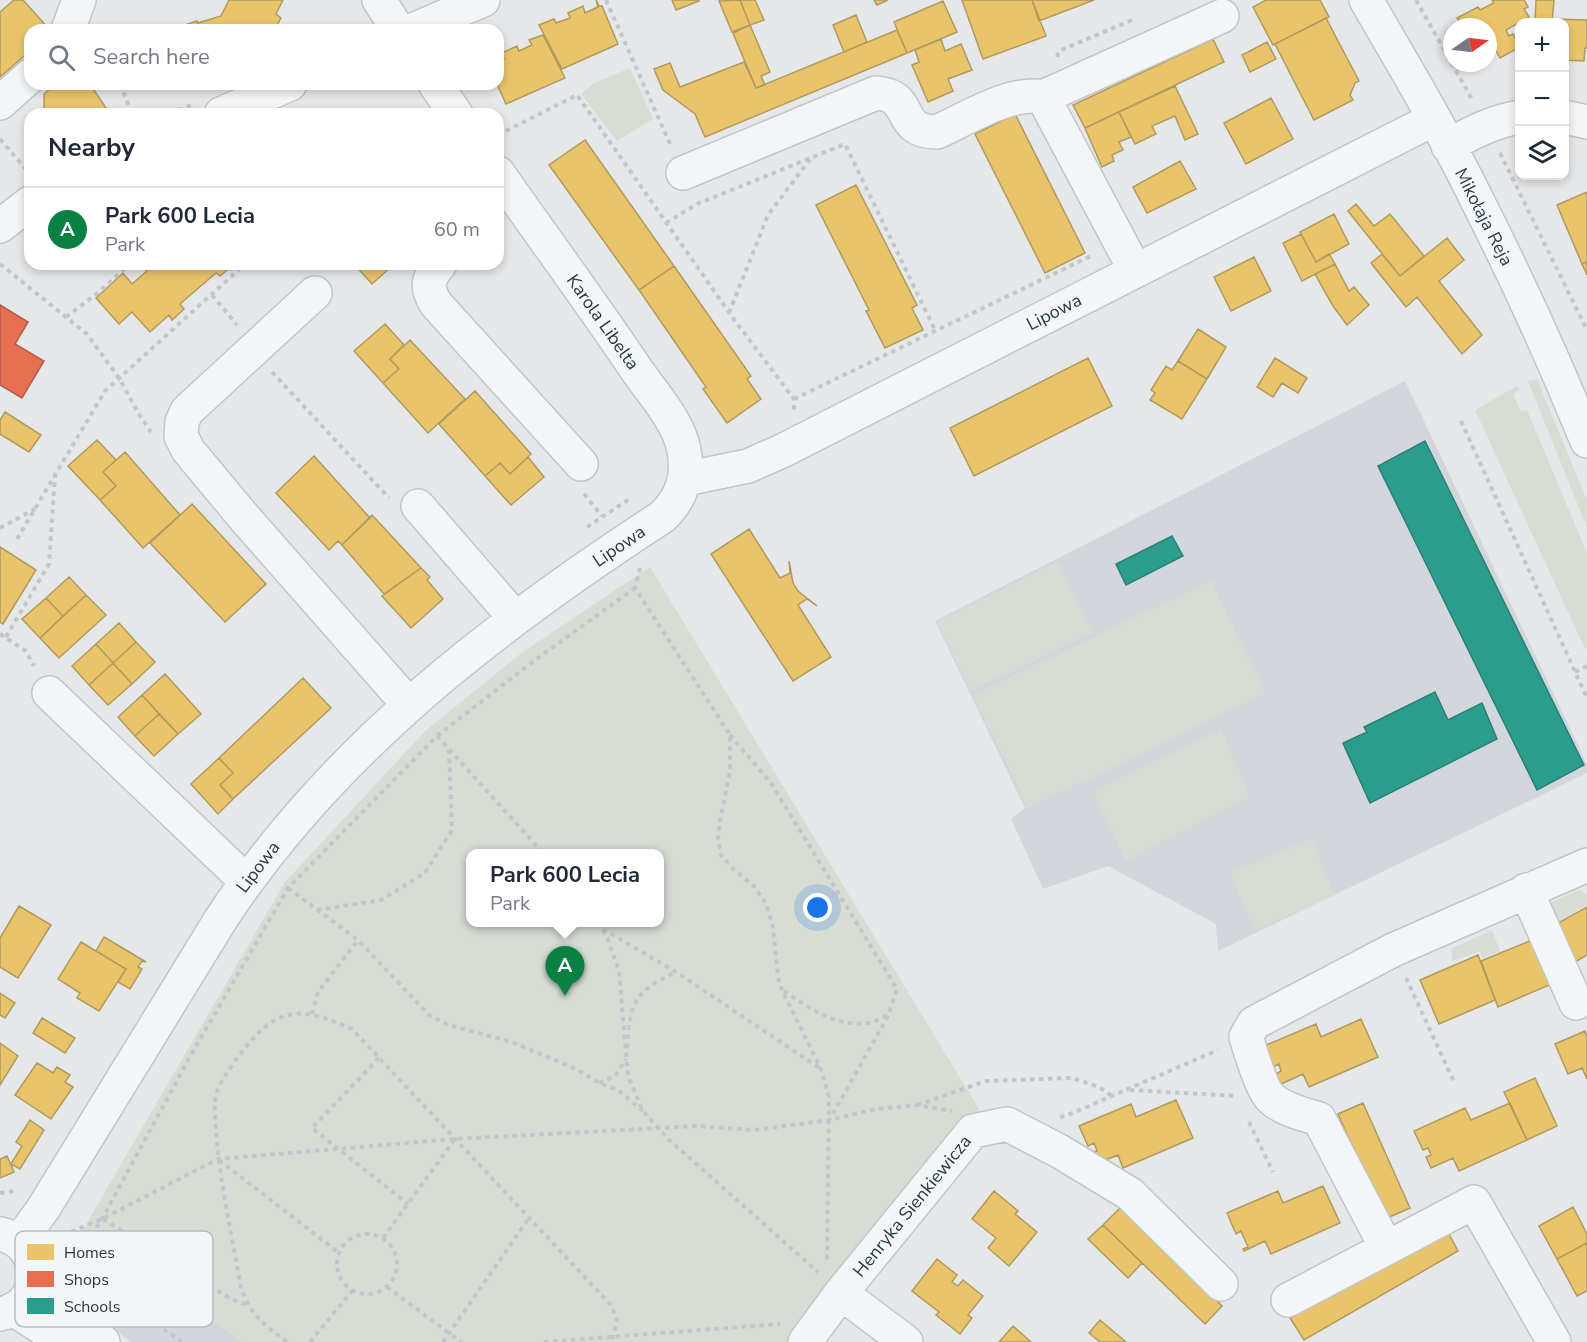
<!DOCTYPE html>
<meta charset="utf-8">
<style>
:root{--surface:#fff;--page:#f2f2f3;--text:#1f2937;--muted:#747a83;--line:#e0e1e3;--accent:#0b8043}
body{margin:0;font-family:"Nunito Sans",sans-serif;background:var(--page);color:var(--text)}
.controls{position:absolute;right:18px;top:18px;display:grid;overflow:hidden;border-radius:12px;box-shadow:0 3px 9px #0003}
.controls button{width:54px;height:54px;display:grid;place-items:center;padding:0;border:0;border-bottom:2px solid var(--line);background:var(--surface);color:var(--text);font:30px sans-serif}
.compass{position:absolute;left:1443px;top:18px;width:54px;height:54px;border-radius:50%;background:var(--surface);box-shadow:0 3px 9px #0003;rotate:76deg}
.you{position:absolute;left:818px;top:908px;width:21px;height:21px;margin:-15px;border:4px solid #fff;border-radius:50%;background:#1a73e8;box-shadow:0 0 0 9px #1a73e833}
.badge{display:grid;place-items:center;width:39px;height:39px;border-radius:50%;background:var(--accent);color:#fff;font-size:20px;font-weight:700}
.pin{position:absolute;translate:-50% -50px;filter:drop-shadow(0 2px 3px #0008)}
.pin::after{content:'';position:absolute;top:32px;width:21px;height:18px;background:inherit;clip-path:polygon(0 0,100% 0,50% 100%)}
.popup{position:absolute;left:466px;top:849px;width:198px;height:78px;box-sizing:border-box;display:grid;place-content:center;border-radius:12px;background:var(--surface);filter:drop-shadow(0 2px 4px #0005);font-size:20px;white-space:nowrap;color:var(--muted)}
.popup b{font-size:22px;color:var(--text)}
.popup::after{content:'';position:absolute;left:50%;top:100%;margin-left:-12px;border:12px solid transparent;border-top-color:var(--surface)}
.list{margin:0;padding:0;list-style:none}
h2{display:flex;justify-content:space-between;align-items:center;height:78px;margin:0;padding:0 24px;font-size:26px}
h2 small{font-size:20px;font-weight:400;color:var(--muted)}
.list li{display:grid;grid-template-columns:39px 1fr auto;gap:18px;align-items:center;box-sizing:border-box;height:84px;padding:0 24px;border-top:2px solid var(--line)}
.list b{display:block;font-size:22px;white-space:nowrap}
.list p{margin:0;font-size:20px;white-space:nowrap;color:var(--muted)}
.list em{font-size:20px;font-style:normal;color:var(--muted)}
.icon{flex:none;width:33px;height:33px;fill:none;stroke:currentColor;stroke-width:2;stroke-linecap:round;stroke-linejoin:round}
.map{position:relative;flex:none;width:1587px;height:1342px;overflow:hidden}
.search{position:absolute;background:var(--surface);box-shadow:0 3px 9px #0003;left:24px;top:24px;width:480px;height:66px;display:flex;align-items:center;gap:15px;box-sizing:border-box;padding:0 21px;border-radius:18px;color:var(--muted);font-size:22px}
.panel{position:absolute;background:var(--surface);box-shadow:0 3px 9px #0003;left:24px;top:108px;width:480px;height:162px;border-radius:18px}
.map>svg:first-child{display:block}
</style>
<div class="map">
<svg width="1587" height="1342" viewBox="0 0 1587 1342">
<rect width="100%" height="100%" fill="#e5e7e9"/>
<path fill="#d3d7dc" d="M 1405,381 L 1587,764 L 1587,773 L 1218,951 L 1216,924 L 1108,866 L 1043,889 L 1011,819 L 1025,808 L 935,621 Z
M 84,1228 L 243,1342 L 131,1342 L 83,1307 L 66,1254 Z"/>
<path fill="#d7ddd5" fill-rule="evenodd" d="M 630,68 L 653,119 L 617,141 L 581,94 L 594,83 Z
M 1537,379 L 1587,500 L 1587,528 L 1528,381 Z
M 1517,386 L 1520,390 L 1513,394 L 1521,412 L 1527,410 L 1587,553 L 1587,648 L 1585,649 L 1475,410 Z
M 1058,562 L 1093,632 L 971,691 L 937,622 Z
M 650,567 L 979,1109 L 787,1342 L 243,1342 L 84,1228 L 285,882 L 424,732 L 520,654 ZM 470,854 L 660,854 L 660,922 L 470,922 Z
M 1211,581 L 1265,693 L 1028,808 L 973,695 Z
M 1221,730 L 1250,797 L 1126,860 L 1093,791 Z
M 1311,839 L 1335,895 L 1255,930 L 1230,873 Z
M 1579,890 L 1587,894 L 1587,905 L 1553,925 L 1547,909 L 1552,902 Z
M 1492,930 L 1500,951 L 1483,958 L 1480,951 L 1453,961 L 1451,949 Z"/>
<path fill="#e9c46a" stroke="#b09a5e" stroke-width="1.5" d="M 14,0 L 23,0 L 50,30 L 30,30 L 30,51 L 0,77 L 0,12 Z
M 229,0 L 283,0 L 276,14 L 281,18 L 275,29 L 268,28 L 267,30 L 176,30 L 176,28 L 197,21 L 198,23 L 221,16 Z
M 596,0 L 599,6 L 602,6 L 618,44 L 562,69 L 539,25 L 554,19 L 556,23 L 570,18 L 568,13 L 583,6 L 585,13 L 598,7 Z
M 672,0 L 698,0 L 699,1 L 676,10 Z
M 740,0 L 750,25 L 732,32 L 719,1 Z
M 740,0 L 755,0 L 764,20 L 750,25 Z
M 874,0 L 888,0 L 877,5 Z
M 962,0 L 1032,0 L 1046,36 L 983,59 Z
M 1032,0 L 1094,0 L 1039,21 Z
M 1266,0 L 1320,0 L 1329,17 L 1273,45 L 1253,7 Z
M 1492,0 L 1524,0 L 1528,7 L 1524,9 L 1529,17 L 1506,30 L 1509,36 L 1513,34 L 1520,47 L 1500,58 L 1491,42 L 1488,44 L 1488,27 L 1463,27 L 1457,18 L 1478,7 L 1480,10 L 1494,3 Z
M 1536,0 L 1554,0 L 1552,22 L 1535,22 Z
M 943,1 L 957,32 L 907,53 L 894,22 Z
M 856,15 L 867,42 L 844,52 L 833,25 Z
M 1326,18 L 1359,81 L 1355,83 L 1350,95 L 1353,100 L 1314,120 L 1275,44 Z
M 1552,19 L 1587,20 L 1587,48 L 1585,48 L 1584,61 L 1564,60 L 1564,22 L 1552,22 Z
M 750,25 L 770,72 L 761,76 L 765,85 L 756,88 L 733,33 Z
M 897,30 L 907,53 L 705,137 L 695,114 L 663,90 L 654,69 L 670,63 L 680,87 L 744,62 L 756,88 Z
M 543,35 L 565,78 L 506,104 L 497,84 L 498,61 L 504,59 L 502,53 L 517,46 L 519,51 L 532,45 L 529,40 Z
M 941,39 L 945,51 L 961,44 L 972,70 L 948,79 L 953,91 L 928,102 L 912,65 L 919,62 L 915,50 Z
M 1213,39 L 1224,62 L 1085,128 L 1073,105 Z
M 1267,42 L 1276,59 L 1250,72 L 1242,55 Z
M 55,84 L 90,84 L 110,114 L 47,114 L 44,109 L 44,94 Z
M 1175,86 L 1198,134 L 1185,140 L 1175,116 L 1152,126 L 1156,134 L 1135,144 L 1119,112 Z
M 1271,98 L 1293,139 L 1246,164 L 1224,123 Z
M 1119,112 L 1131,137 L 1119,142 L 1123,150 L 1112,155 L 1114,161 L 1102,167 L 1085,128 Z
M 1015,114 L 1085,253 L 1045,273 L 975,134 Z
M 585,140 L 674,266 L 639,290 L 549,165 Z
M 1180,161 L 1196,189 L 1147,213 L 1133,187 Z
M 856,185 L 917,305 L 912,308 L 923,330 L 885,348 L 866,311 L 869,310 L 816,205 Z
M 1587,192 L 1587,262 L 1582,264 L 1557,205 Z
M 1356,204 L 1374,226 L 1390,214 L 1424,256 L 1400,276 L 1348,211 Z
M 1334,214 L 1349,244 L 1316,262 L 1300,232 Z
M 1301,234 L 1316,262 L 1329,254 L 1335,264 L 1302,281 L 1283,243 Z
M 1447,238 L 1464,260 L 1439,281 L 1482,335 L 1462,354 L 1417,297 L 1406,307 L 1371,263 L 1382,254 L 1400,276 Z
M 1254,257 L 1271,291 L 1231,311 L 1214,277 Z
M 1587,262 L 1587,275 L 1582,264 Z
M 141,264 L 230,264 L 232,266 L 220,276 L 216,273 L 180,304 L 184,309 L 172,320 L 169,315 L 150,332 L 132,312 L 119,324 L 96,298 L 123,273 L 132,284 L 147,271 Z
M 354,264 L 392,264 L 393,265 L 372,284 Z
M 1335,264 L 1349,291 L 1354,287 L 1369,305 L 1347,325 L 1333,306 L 1315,274 Z
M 674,266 L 751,376 L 747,379 L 761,399 L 727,423 L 703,389 L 706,387 L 639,290 Z
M 385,324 L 404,345 L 390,359 L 399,369 L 383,383 L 354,351 Z
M 1198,329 L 1226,347 L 1207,379 L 1178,361 Z
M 410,340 L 465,399 L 428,433 L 383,383 L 399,369 L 390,359 Z
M 1088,358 L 1112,406 L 974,476 L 950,428 Z
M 1275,358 L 1307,378 L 1298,393 L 1282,383 L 1273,397 L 1257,387 Z
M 1178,361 L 1207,379 L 1182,419 L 1150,400 L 1155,393 L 1151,390 L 1166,366 L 1172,370 Z
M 475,391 L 531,454 L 510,474 L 500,463 L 485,476 L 439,424 Z
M 5,412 L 41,435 L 29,452 L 0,434 L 0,420 Z
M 97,440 L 116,460 L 103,472 L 116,486 L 100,500 L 68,466 Z
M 125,452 L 180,515 L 143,548 L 100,500 L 116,486 L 103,472 Z
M 314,456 L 370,518 L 342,545 L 338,541 L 329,550 L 276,493 Z
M 528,457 L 544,477 L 511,505 L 485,476 L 500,463 L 510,474 Z
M 192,504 L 266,584 L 225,622 L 150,543 Z
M 372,515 L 421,568 L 384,594 L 342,545 Z
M 749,529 L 780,578 L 790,573 L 789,561 L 793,583 L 798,591 L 817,606 L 807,599 L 798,605 L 831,657 L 793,681 L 711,554 Z
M 0,547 L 36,570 L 3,624 L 0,622 Z
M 421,568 L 430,577 L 427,580 L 443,599 L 411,628 L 382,596 Z
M 69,577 L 86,595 L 63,616 L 46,598 Z
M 86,595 L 106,615 L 59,658 L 40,638 Z
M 46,598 L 63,616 L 40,638 L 22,619 Z
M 119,623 L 136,642 L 113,663 L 96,644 Z
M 136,642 L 155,662 L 132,684 L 113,663 Z
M 96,644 L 113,663 L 89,685 L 72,666 Z
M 113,663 L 132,684 L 108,705 L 89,685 Z
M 165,674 L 201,714 L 178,734 L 142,695 Z
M 303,678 L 331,708 L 233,799 L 220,785 L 233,773 L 219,758 Z
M 142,695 L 159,714 L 135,736 L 118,717 Z
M 159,714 L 178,734 L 154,756 L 135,736 Z
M 219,758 L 233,773 L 220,785 L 233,799 L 218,814 L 191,784 Z
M 19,906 L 51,925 L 18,978 L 0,967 L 0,938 Z
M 1587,907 L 1587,955 L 1572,964 L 1551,927 Z
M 104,937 L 146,962 L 142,961 L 138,967 L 142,969 L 130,989 L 118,982 L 126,969 L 96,951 Z
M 1537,938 L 1556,982 L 1498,1007 L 1481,961 Z
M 81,942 L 126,969 L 99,1011 L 77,998 L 80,993 L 58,979 Z
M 1478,955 L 1495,1000 L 1439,1024 L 1420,980 Z
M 0,993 L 15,1003 L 5,1018 L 0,1015 Z
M 42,1018 L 75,1038 L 65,1053 L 33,1033 Z
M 1361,1019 L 1378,1057 L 1309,1087 L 1303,1074 L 1281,1084 L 1276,1074 L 1281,1071 L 1279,1064 L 1273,1067 L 1264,1046 L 1316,1024 L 1321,1037 Z
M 1585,1031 L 1587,1036 L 1587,1079 L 1582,1068 L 1568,1074 L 1555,1044 Z
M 0,1043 L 18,1056 L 0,1085 Z
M 37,1063 L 53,1073 L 57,1067 L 70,1075 L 65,1082 L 73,1087 L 51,1119 L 15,1095 Z
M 1535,1078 L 1557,1126 L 1527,1140 L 1504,1092 Z
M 1176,1100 L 1193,1138 L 1123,1168 L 1118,1155 L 1096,1164 L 1091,1153 L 1097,1151 L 1094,1143 L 1088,1146 L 1079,1126 L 1131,1104 L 1136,1117 Z
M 1363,1103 L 1410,1208 L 1385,1219 L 1338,1114 Z
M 1510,1103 L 1527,1140 L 1459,1171 L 1453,1158 L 1431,1168 L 1426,1157 L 1431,1155 L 1428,1148 L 1423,1150 L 1414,1131 L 1465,1108 L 1471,1120 Z
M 30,1120 L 44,1130 L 20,1169 L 11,1164 L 22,1146 L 16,1142 Z
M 7,1156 L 14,1172 L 0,1178 L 0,1159 Z
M 1323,1186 L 1340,1223 L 1271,1254 L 1265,1241 L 1244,1251 L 1243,1249 L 1248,1247 L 1241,1231 L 1236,1234 L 1227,1213 L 1278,1191 L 1283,1203 Z
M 994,1191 L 1018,1211 L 1015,1214 L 1037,1232 L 1009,1266 L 988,1248 L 996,1238 L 972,1219 Z
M 1121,1207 L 1222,1306 L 1205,1324 L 1103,1225 Z
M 1573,1207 L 1587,1234 L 1587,1243 L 1557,1259 L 1539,1226 Z
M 1103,1225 L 1142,1263 L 1128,1278 L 1088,1239 Z
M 1445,1227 L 1458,1251 L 1304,1340 L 1290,1318 Z
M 1587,1243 L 1587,1291 L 1577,1296 L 1557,1259 Z
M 937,1259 L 957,1275 L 952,1282 L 958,1286 L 963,1280 L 983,1296 L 968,1315 L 972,1318 L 960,1334 L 936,1315 L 939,1312 L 912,1291 Z
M 1100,1320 L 1126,1342 L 1100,1342 L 1089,1333 Z
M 1013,1326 L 1031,1342 L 999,1342 Z"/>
<path fill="#e76f51" stroke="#ae5e4d" stroke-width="1.5" d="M 0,305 L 28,322 L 15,344 L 44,361 L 22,398 L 0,385 Z"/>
<path fill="#2a9d8f" stroke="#2a7f78" stroke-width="1.5" d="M 1425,441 L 1584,765 L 1537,790 L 1378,466 Z
M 1172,536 L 1183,556 L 1126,585 L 1116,564 Z
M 1435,692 L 1448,720 L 1482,703 L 1497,739 L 1370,803 L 1343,743 L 1367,732 L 1364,727 Z"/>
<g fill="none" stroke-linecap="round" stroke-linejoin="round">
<defs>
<path id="minor" d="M 379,0 L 398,30
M 1366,0 C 1405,67 1445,134 1479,204 C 1518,281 1554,360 1587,441
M 68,30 L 79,0
M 413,30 L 483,0
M 435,84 L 456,114
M 1043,97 L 1222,16
M 0,103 L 30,76
M 221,114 L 290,84
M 1564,117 L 1587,122
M 1448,146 C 1471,133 1494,121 1520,117
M 683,173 L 876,93 C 881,94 887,94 890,96 C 911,105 900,132 937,132 C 966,119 1012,90 1043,97 L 1135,270
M 0,226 L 30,203
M 440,264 C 427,278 426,288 436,304 L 581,464
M 315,293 L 187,411 L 182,422 L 181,436 L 188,450 L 242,515 L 409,705
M 685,479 L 748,466 L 784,450 L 1434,119
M 418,506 L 515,618
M 49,693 L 246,881
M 1526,890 L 1576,1003
M 0,1234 C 44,1243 46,1306 0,1314
M 19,1242 L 43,1209 L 221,919 C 333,749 493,627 662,517 C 684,497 690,470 682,442 C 674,417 653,393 638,372 C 593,305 545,240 498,173
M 1386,1247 L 1319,1119 C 1304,1114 1283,1110 1271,1098 C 1262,1090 1250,1050 1246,1037 L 1254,1023 L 1393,950 L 1587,865
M 34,1278 L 59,1307 L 103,1342
M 841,1293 L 906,1342
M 1288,1300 L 1474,1202 L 1554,1342
M 13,1309 L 64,1342
M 805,1342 L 841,1293 L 973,1131 L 1007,1124 L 1059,1151 L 1130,1194 L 1221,1284"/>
</defs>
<use href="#minor" stroke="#c3c5c7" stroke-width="36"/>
<path stroke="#c3c7c9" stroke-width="4" stroke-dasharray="4.5 4.5" stroke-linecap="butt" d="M 606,0 L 671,146
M 1416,0 L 1473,101
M 355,30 L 358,22
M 1057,57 L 1059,51 L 1132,20
M 120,84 L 132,114
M 170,114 L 193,104
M 498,135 L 577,95 L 733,318 L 794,399 L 794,410
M 0,139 L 29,173
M 1500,153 L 1587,330
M 666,223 L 697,204 L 845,144 L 935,330
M 0,264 L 87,334 L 119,378 L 140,416 L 151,432
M 212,295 L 237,325
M 729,313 L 768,215 L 810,159
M 66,317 L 99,292 L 130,264
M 272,372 L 389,498
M 794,399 L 1093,255
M 1461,421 L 1587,698
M 584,494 L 602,516
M 587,527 L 628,500
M 0,528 L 35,509
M 17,539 L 105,391 L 245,264
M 640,568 L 635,588 L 730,735 L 730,771 L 720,821 L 718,839 L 721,855 L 733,869 L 755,887 L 766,904 L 773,927 L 778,977 L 782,990 L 821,1069 L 829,1097 L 827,1260
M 0,634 L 26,651 L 34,666
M 6,637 L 49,564 L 55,476
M 1575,672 L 1587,666
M 730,735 L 771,783 L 897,989 L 888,1016 L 830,1119
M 437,736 L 544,854
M 288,888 L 358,940 L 429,1015 L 448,1025 L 512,1042 L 576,1069 L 599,1083 L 618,1090 L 643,1111
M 317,910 L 381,900 L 425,873 L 452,830 L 449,749
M 599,922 L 608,940 L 619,971 L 628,1076 L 643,1111 L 667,1138 L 818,1272
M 603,929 L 676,972 L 821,1069
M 1406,978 L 1454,1082
M 784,991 C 809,1008 837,1028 869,1023 C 875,1022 881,1018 887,1016
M 312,1014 L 318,992 L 358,940
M 627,1048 C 631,1002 632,993 676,972
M 379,1058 L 312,1128 L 408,1204
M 599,1083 L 615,1076 L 626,1059
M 1130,1090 L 1236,1096
M 917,1105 L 986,1081 L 1072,1078 L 1099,1087 L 1112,1096
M 1060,1117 L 1068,1115 L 1218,1050
M 1249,1122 L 1273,1172
M 219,1160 L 338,1252
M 0,1193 L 16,1191
M 103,1219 L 231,1299 L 247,1305
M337 1264a30 30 0 1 1 60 0a30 30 0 1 1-60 0Z
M 63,1235 L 102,1219 L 218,1159 L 455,1139 L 697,1126 L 754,1130 L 830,1120 L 876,1109 L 917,1105 L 952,1111
M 383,1238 L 455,1139
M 387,1287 L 461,1342
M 182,1342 L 71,1264 L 102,1219 L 192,1053 L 288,888 L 437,736 L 535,660 L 635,588
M 287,1342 C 265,1325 251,1316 241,1288 C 232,1236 220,1184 216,1131 C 216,1120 213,1105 216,1094 C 220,1080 241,1052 251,1041 C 284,1002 311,1011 352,1029 L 611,1305 L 617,1320 L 612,1342
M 310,1342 L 353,1290
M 443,1342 L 529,1218
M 544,1342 L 780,1324"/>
<use href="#minor" stroke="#f3f5f6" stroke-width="33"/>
</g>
<g text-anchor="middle" stroke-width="6" stroke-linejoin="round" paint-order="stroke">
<g font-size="18" fill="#2a3843" stroke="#f2f6f8">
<text transform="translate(1484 217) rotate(63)" y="6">Mikołaja Reja</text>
<text transform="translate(1054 312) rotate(-27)" y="6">Lipowa</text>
<text transform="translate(603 322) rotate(55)" y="6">Karola Libelta</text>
<text transform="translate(619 546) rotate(-34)" y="6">Lipowa</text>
<text transform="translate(258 867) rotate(-53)" y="6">Lipowa</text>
<text transform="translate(912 1206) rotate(-51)" y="6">Henryka Sienkiewicza</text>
</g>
</g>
<rect x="15" y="1231" width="198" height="96" rx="9" fill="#f2f6f8" stroke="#b6bdc2" stroke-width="1.5"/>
<rect x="27" y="1244" width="27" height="16" fill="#e9c46a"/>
<rect x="27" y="1271" width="27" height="16" fill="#e76f51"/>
<rect x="27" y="1298" width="27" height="16" fill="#2a9d8f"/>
<g font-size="16" fill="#2a3843">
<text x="64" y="1258">Homes</text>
<text x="64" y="1285">Shops</text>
<text x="64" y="1312">Schools</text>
</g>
</svg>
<div class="controls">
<button>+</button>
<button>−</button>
<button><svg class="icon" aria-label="layers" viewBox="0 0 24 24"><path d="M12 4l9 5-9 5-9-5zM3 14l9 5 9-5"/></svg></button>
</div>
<svg class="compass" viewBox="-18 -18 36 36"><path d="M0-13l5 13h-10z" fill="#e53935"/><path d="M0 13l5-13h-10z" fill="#747a83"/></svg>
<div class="you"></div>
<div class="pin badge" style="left:565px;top:996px">A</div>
<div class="popup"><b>Park 600 Lecia</b>Park</div>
<div class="search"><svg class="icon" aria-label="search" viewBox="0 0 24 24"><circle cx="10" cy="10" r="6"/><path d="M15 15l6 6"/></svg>Search here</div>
<section class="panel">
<h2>Nearby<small></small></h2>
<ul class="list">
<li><span class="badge">A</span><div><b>Park 600 Lecia</b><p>Park</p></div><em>60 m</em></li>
</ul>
</section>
</div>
